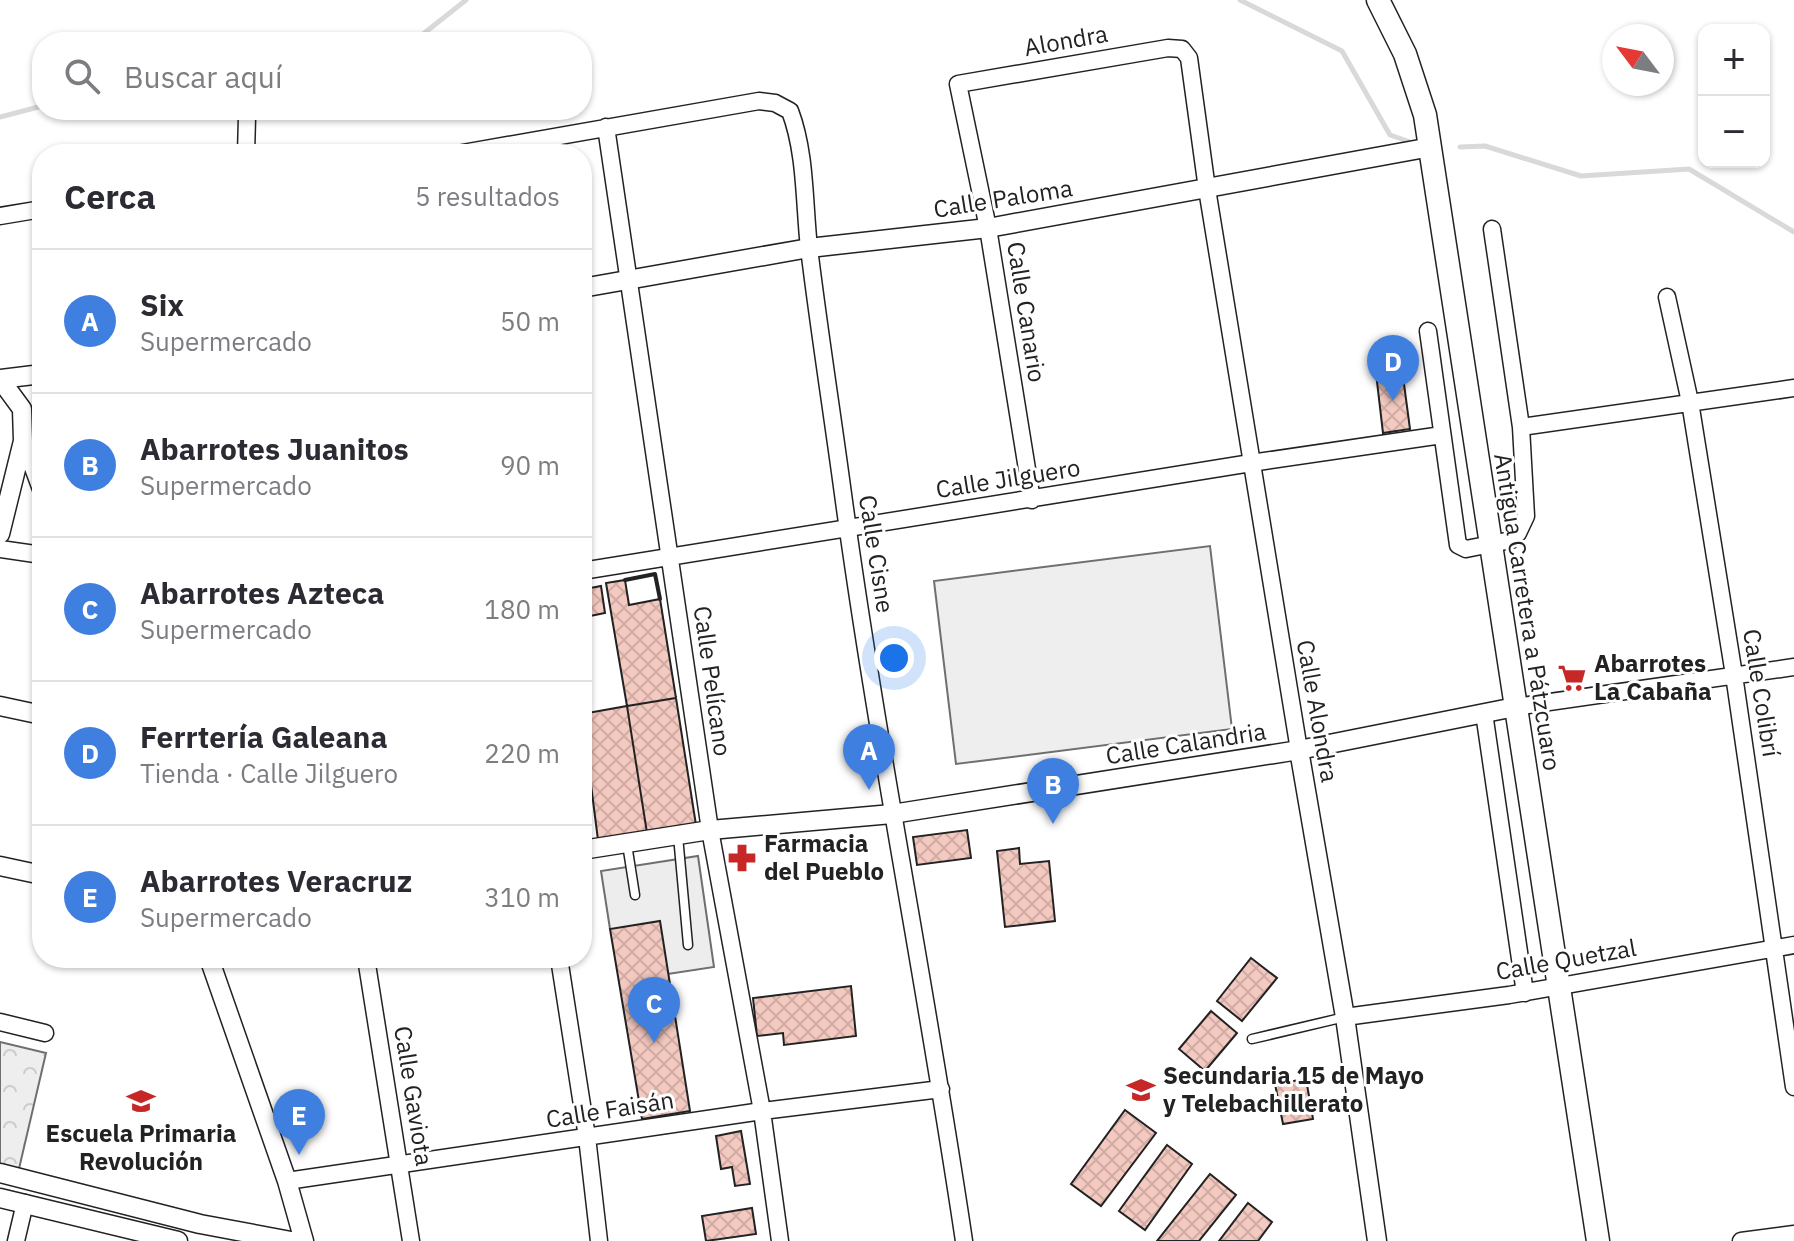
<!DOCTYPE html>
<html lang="es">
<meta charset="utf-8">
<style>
:root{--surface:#fff;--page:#f7f7f7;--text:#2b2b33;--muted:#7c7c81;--line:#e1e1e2;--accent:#c62828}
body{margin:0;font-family:"IBM Plex Sans",sans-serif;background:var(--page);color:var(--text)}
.controls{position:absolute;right:24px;top:24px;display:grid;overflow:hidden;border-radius:16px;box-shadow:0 2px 6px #0004}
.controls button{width:72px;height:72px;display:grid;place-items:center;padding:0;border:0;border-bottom:2px solid var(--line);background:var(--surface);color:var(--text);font:40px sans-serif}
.compass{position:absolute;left:1602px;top:24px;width:72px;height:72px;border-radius:50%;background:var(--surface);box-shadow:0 2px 6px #0004;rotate:302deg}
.you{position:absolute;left:894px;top:658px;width:28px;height:28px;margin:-20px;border:6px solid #fff;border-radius:50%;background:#1a73e8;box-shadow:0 0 0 12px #1a73e833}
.badge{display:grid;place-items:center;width:52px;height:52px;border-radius:50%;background:var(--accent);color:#fff;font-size:26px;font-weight:700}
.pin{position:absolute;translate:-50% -66px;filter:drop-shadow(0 2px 4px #0008)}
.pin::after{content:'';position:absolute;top:42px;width:28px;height:24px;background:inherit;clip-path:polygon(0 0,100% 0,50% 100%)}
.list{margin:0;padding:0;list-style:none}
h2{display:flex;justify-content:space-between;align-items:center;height:104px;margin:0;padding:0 32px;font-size:34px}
h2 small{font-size:26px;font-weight:400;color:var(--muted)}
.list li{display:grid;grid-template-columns:52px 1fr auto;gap:24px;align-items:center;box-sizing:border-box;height:144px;padding:0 32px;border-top:2px solid var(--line)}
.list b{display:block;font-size:30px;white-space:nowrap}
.list p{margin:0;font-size:26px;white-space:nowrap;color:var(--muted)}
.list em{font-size:26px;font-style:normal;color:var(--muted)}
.icon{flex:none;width:44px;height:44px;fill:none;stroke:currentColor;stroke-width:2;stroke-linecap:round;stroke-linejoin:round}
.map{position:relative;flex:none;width:1794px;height:1241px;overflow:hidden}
.search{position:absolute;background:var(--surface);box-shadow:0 2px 6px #0004;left:32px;top:32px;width:560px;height:88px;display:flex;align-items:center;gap:20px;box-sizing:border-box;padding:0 28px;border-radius:32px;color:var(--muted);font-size:30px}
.panel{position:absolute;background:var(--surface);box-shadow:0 2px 6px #0004;left:32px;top:144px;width:560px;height:824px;border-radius:32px}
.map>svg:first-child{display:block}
</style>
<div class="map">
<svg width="1794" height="1241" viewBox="0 0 1794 1241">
<defs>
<pattern id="park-crowns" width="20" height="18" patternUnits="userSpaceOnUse" patternTransform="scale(2)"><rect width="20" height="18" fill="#eee"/><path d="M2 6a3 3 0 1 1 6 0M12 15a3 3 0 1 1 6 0" fill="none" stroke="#ccc"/></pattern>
<pattern id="building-cross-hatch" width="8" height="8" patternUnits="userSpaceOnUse" patternTransform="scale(2)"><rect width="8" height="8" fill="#f3c9c0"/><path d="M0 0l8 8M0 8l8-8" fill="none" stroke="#d0aca5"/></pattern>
</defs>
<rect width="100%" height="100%" fill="#fff"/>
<path fill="#eee" stroke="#6f6f6f" stroke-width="2" d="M 1210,546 L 1232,729 L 956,764 L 934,581 Z"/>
<path fill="url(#park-crowns)" stroke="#6f6f6f" stroke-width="2" d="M 0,1042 L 46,1053 L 18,1173 L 0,1168 Z"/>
<path fill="#ededed" stroke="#6f6f6f" stroke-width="2" d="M 698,856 L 714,967 L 668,974 L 610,929 L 601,871 Z"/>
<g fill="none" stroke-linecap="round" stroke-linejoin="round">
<path stroke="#d9d9d9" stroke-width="5" d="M 1240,0 L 1342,51 L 1390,135 L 1413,143
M 413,42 L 466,0
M 0,117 L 42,106
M 1460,147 L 1485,146 L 1581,176 L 1689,169 L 1794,232"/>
</g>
<path fill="url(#building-cross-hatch)" stroke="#222" stroke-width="2" d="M 1402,369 L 1410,429 L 1383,433 L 1376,373 Z
M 625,580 L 629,605 L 660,599 L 676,698 L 627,706 L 606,583 Z
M 601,586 L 605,613 L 590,616 L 585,589 Z
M 676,698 L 696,825 L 647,833 L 627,706 Z
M 627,706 L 647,833 L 598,840 L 582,714 Z
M 967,830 L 971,858 L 917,865 L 913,837 Z
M 1019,848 L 1020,864 L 1049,861 L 1055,921 L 1005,927 L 997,851 Z
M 660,921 L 690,1111 L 642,1119 L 610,929 Z
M 1251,958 L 1277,978 L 1242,1021 L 1217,1001 Z
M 851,986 L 856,1036 L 784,1045 L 783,1033 L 757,1036 L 753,998 Z
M 1211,1011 L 1237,1033 L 1205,1071 L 1179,1049 Z
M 1306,1079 L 1313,1119 L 1283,1124 L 1275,1084 Z
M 1125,1110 L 1156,1133 L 1101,1206 L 1071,1184 Z
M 741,1131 L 750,1184 L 735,1186 L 732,1167 L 721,1169 L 716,1136 Z
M 1167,1145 L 1192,1164 L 1145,1230 L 1119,1211 Z
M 1210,1174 L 1236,1195 L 1199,1241 L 1157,1241 Z
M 1248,1203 L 1272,1222 L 1258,1241 L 1219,1241 Z
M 752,1208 L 756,1234 L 706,1241 L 702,1216 Z"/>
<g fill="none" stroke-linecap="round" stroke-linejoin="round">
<defs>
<path id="service" d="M 678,836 L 688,945
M 627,844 L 635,895
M 1252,1039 L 1345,1017"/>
<path id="minor" d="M 606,127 L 710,830 L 762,1111 L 780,1241
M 246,154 L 247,117
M 457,154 L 759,101 L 775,103 L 790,111 C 806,153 804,203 809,248 C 819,330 832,412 843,494 C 877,744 927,991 964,1241
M 0,216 L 42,209
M 1667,297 L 1690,402 L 1734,675 L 1794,1087
M 1428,331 L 1458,545 L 1466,549 L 1511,540 L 1518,533 L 1526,516 L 1521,427 L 1492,229
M 1521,427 L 1794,388
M 23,441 L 42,492
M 1032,500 L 988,228 L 958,84 L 1168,48 L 1182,49 L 1189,58 L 1207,189 L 1299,750
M 0,549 L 42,555
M 582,571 L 1251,463 L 1442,435
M 1515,707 L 1794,667
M 1484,713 L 1525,993
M 366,958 L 411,1241
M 559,958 L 587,1137 L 599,1241
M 1345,1017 L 1509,995 L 1794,945
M 0,1022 L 45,1033
M 287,1181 L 762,1111 L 941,1089
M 16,1241 L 25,1203
M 1741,1241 L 1794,1234"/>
<path id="tertiary" d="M 582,288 L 809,248 L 988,228 L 1431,147
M 0,379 L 42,374
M 0,534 L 23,441 L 22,409 L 0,379
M 0,706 L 42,715
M 1299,750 L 1345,1017 L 1377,1241
M 582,850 L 710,830 L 892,814 L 1299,750 L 1515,707
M 0,866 L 42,875
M 209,958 L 287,1181 L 304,1241
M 0,1173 L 200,1224 L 291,1241
M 0,1198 L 178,1241"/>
<path id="secondary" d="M 1378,0 L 1405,54 L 1425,115 L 1598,1241"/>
</defs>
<use href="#service" stroke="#222" stroke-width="11"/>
<use href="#minor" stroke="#222" stroke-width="19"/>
<use href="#tertiary" stroke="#222" stroke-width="21"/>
<use href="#secondary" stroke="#222" stroke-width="25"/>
<use href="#service" stroke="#fff" stroke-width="8"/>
<use href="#minor" stroke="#fff" stroke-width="16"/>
<use href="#tertiary" stroke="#fff" stroke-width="18"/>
<use href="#secondary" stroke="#fff" stroke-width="22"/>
<path stroke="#222" stroke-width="4" d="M 625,580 L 655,574 L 660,599"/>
</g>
<defs>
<symbol id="supermarket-bare" viewBox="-9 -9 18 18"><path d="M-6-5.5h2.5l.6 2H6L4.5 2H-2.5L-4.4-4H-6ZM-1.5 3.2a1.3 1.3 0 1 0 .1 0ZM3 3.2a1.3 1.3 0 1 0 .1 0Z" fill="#c62828" stroke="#fff" stroke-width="2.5" paint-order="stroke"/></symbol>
<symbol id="pharmacy-bare" viewBox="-9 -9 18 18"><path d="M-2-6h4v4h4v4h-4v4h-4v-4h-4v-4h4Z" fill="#c62828" stroke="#fff" stroke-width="2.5" paint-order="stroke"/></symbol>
<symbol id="school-bare" viewBox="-9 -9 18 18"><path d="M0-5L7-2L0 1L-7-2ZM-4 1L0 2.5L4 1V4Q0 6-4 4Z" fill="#c62828" stroke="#fff" stroke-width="2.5" paint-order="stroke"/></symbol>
</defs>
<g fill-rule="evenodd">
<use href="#supermarket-bare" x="1552" y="658" width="40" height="40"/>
<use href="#pharmacy-bare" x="722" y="838" width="40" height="40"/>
<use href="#school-bare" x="1121" y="1070" width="40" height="40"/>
<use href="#school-bare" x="121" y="1081" width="40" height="40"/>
</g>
<g text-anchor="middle" stroke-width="6" stroke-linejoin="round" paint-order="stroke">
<g font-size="24" fill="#222" stroke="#fff">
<text transform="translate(1066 41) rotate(-10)" y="8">Alondra</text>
<text transform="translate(1003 199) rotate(-9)" y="8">Calle Paloma</text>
<text transform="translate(1026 312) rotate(81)" y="8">Calle Canario</text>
<text transform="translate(1008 479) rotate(-9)" y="8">Calle Jilguero</text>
<text transform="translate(876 554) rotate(81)" y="8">Calle Cisne</text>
<text transform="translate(1527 612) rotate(81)" y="8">Antigua Carretera a Pátzcuaro</text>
<text transform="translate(712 681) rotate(82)" y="8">Calle Pelícano</text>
<text transform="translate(1761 693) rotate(81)" y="8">Calle Colibrí</text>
<text transform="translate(1317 711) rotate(80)" y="8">Calle Alondra</text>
<text transform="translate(1186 744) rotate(-9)" y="8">Calle Calandria</text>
<text transform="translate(1566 960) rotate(-10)" y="8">Calle Quetzal</text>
<text transform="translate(413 1096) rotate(81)" y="8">Calle Gaviota</text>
<text transform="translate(610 1110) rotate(-9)" y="8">Calle Faisán</text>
</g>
<g font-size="24" font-weight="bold" fill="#222" stroke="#fff" text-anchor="start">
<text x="1594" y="672">Abarrotes<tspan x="1594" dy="28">La Cabaña</tspan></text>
<text x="764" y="852">Farmacia<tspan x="764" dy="28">del Pueblo</tspan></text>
<text x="1163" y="1084">Secundaria 15 de Mayo<tspan x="1163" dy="28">y Telebachillerato</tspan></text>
<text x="141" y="1142" text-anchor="middle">Escuela Primaria<tspan x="141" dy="28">Revolución</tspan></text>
</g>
</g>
</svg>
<div class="controls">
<button>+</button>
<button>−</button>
</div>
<svg class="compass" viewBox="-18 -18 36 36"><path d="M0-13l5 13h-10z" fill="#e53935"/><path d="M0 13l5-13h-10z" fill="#7c7c81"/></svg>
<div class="you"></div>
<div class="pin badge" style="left:869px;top:790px;background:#3f7fe0">A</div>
<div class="pin badge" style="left:1053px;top:824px;background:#3f7fe0">B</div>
<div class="pin badge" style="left:654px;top:1043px;background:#3f7fe0">C</div>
<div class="pin badge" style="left:1393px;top:401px;background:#3f7fe0">D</div>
<div class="pin badge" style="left:299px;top:1155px;background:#3f7fe0">E</div>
<div class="search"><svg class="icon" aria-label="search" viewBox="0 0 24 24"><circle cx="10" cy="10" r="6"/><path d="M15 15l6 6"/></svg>Buscar aquí</div>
<section class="panel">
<h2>Cerca<small>5 resultados</small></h2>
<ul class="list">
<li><span class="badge" style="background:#3f7fe0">A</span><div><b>Six</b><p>Supermercado</p></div><em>50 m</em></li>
<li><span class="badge" style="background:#3f7fe0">B</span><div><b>Abarrotes Juanitos</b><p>Supermercado</p></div><em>90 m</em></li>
<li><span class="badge" style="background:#3f7fe0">C</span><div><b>Abarrotes Azteca</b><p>Supermercado</p></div><em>180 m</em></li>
<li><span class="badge" style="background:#3f7fe0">D</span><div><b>Ferrtería Galeana</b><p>Tienda · Calle Jilguero</p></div><em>220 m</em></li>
<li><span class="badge" style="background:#3f7fe0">E</span><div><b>Abarrotes Veracruz</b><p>Supermercado</p></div><em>310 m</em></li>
</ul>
</section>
</div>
